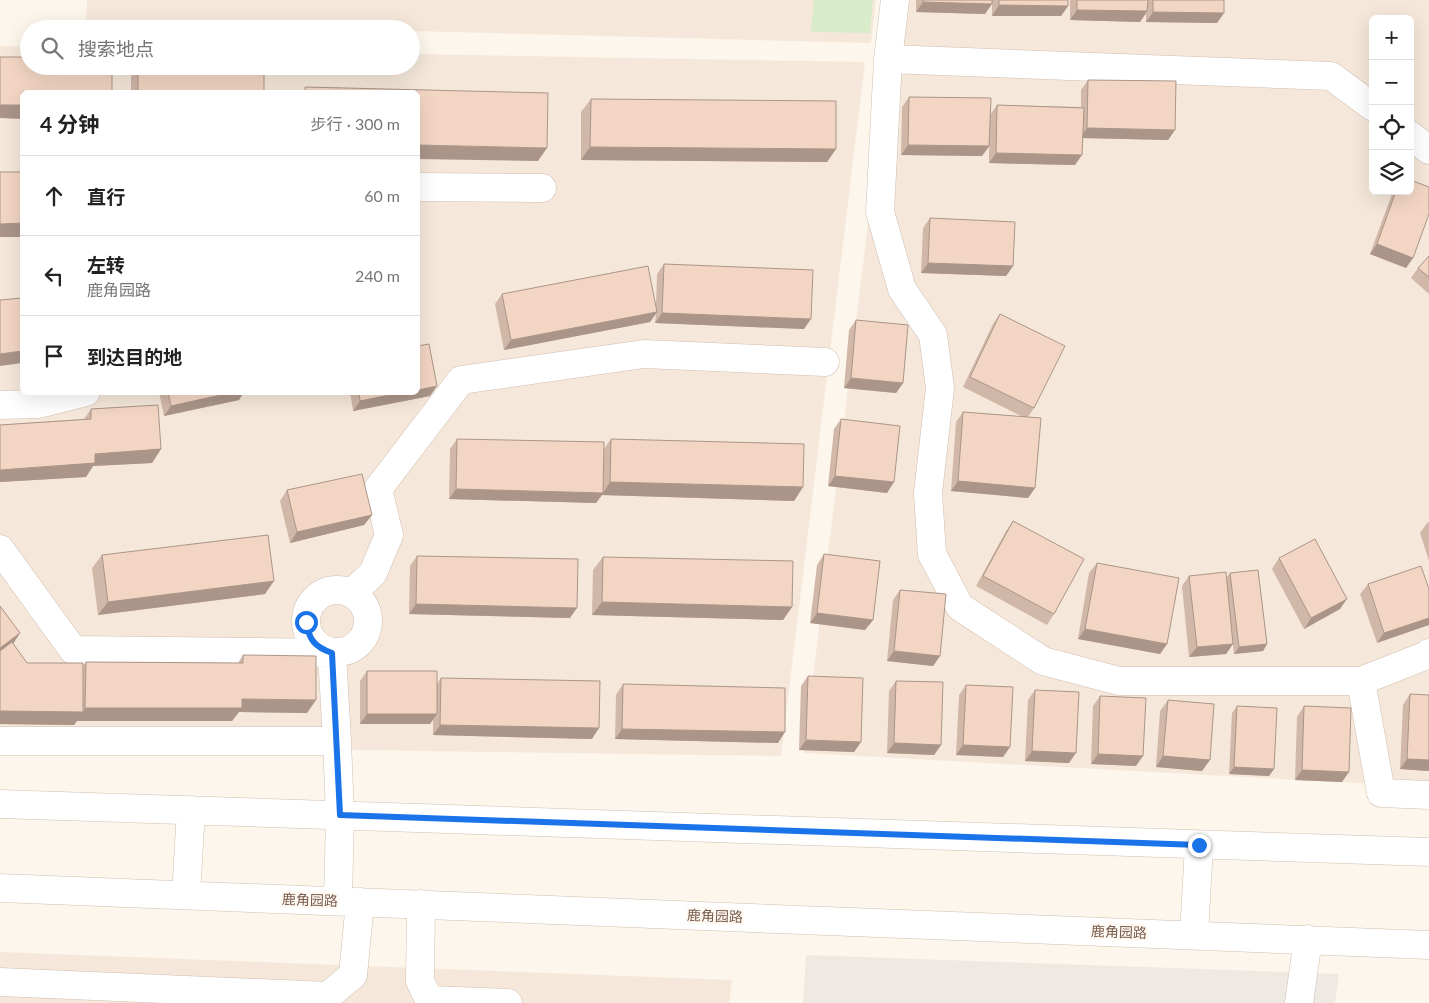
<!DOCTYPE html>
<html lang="zh">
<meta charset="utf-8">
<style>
:root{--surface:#fff;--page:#f2f2f2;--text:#222;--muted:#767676;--line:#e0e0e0}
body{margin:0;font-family:Lato,"Noto Sans SC",sans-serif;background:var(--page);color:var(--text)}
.controls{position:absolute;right:15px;top:15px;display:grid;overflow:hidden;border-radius:8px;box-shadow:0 5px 20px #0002}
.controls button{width:45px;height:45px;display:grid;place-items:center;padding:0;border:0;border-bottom:1px solid var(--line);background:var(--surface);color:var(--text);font:25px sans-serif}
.stop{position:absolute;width:15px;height:15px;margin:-11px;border:4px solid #1a73e8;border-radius:50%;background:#fff}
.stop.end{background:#1a73e8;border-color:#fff;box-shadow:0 1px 5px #0008}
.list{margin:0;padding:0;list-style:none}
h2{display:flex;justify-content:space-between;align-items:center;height:65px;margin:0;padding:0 20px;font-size:21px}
h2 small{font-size:16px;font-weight:400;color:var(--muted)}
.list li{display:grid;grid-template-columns:32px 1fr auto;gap:15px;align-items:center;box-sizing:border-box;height:80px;padding:0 20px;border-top:1px solid var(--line)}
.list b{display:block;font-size:19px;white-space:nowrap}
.list p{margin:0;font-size:16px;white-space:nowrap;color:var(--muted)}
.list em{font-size:16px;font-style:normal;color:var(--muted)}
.icon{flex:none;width:28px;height:28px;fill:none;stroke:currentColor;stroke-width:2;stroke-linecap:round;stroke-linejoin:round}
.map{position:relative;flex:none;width:1429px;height:1003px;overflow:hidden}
.search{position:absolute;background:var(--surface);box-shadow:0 5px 20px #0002;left:20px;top:20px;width:400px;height:55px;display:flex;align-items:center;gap:12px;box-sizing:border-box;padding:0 18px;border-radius:28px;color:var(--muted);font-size:19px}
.panel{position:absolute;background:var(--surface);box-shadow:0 5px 20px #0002;left:20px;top:90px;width:400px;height:305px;border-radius:8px}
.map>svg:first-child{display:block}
</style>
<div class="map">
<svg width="1429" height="1003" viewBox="0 0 1429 1003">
<rect width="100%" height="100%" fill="#fdf6ec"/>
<path fill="#f5e8da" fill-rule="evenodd" d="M 87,0 L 876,0 L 871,43 L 411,31 L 411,29 L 321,29 L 86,23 Z
M 895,0 L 1429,0 L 1429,787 L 804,753 ZM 1373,19 L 1410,19 L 1410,191 L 1373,191 Z
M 0,46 L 29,47 L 29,66 L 411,66 L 411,54 L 865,62 L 781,756 L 0,745 ZM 22,92 L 418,92 L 418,392 L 22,392 Z
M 0,952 L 732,980 L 729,1003 L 0,1003 Z"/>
<path fill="#efe9e4" d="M 806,955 L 1339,974 L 1335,1003 L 803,1003 Z"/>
<path fill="#d8ecc9" d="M 814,0 L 873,0 L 870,33 L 811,32 Z"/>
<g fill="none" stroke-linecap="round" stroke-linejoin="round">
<defs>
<path id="minor" d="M 895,0 L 888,59 L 1331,76 L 1373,107
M 888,59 L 880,212 L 902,289 L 933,335 L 940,388 L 928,493 L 932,554 L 960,607 L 1043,661 L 1119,681 L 1361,681 L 1427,655 L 1429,653
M 1410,135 L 1429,150
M 418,187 L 542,188
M 0,405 L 39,404 L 86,392
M 0,549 L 73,650 L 332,653 L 337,741
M306 621a31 31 0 1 1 62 0a31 31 0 1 1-62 0Z
M 352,593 L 373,573 L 389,535 L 378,489 L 461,380 L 644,354 L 825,362
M 1361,681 L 1381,793 L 1429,795
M 0,741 L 337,741 L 340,815 L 338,901
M 0,804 L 1429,852
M 0,888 L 1429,945
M 186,895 L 191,810
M 421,904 L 420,981 L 429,1000 L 508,1003
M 1194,935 L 1199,845
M 0,982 L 328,996 L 353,975 L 360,902
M 1299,1003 L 1308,939"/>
</defs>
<use href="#minor" stroke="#d1beb0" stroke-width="29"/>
<use href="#minor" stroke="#fff" stroke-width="28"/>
</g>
<path fill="#d1b7a8" d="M 916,0 L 992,0 L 985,14 L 916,12 Z
M 992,0 L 1068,0 L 1068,6 L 1061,16 L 992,16 Z
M 1070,0 L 1224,0 L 1224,13 L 1217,23 L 1146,22 L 1146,14 L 1140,22 L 1070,20 Z
M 138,66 L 264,92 L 131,92 L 131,76 Z
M 1088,80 L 1175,130 L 1168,140 L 1083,138 L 1075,165 L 989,163 L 989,147 L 982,156 L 901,155 L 902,107 L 909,97 L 990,115 L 997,105 L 1081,107 L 1081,90 Z
M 591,99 L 836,149 L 827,162 L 581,160 L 581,112 Z
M 1393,191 L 1410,191 L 1413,258 L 1406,268 L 1370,254 Z
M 930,218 L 1013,266 L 1006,276 L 921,273 L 923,228 Z
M 1429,256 L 1429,294 L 1411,278 L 1418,268 Z
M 664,264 L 804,329 L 655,323 L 656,314 L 650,322 L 504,350 L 495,304 L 502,294 L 656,306 L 657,274 Z
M 1000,314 L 1034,408 L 1028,417 L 1035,488 L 1028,498 L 951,491 L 956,422 L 963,412 L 1023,417 L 963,387 L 993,324 Z
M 856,320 L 903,383 L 896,393 L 844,388 L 849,330 Z
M 159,392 L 244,392 L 239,400 L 164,416 Z
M 350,392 L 418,392 L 430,396 L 353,411 Z
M 91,409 L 161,449 L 152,463 L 93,466 L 86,477 L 0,482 L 0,425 L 84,419 Z
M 841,419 L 887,493 L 828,486 L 834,429 Z
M 457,439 L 604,449 L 611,439 L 803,487 L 794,501 L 602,495 L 596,503 L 449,499 L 450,449 Z
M 287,490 L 372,515 L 364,525 L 290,543 L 280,501 Z
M 1013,521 L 1054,614 L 1047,625 L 976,586 L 1006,531 Z
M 1429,522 L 1429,561 L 1420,533 L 1427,523 Z
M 824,554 L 873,620 L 865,630 L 810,623 L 817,565 Z
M 102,555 L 265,594 L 98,615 L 92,568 Z
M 417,556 L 570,618 L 409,614 L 410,566 Z
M 603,557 L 792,607 L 783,620 L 592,615 L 593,570 Z
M 1279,558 L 1340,609 L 1304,629 L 1272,569 Z
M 1097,563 L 1167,644 L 1160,654 L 1078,639 L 1089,573 Z
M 1230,573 L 1267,644 L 1263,651 L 1234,654 L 1233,644 L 1226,654 L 1189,657 L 1182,586 L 1189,576 L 1227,577 Z
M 1368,584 L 1429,589 L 1377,643 L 1360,594 Z
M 900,590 L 940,656 L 933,666 L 887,661 L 893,600 Z
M 0,606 L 20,633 L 13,644 L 27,663 L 83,666 L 86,662 L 238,663 L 243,655 L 307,713 L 239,712 L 232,721 L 77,721 L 74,725 L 0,724 Z
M 367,671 L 437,684 L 441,678 L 592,739 L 433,735 L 433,719 L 430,724 L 360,724 L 360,681 Z
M 808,676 L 861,742 L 854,752 L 799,750 L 801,686 Z
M 896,681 L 941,745 L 934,755 L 887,753 L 889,691 Z
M 623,684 L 778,743 L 615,739 L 616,695 Z
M 966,685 L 1010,747 L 1003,757 L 956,755 L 959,695 Z
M 1035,690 L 1069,763 L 1025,761 L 1028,700 Z
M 1410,694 L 1429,771 L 1400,769 L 1403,705 Z
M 1100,696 L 1136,766 L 1091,764 L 1093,706 Z
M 1168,700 L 1202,771 L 1156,767 L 1160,711 Z
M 1237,706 L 1274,769 L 1269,776 L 1229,774 L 1232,713 Z
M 1304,706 L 1342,782 L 1295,780 L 1297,717 Z"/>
<path fill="#aa9588" d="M 923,2 L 992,4 L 985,14 L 916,12 Z
M 999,5 L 1068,6 L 1061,16 L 992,16 Z
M 1077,10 L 1147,11 L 1140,22 L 1070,20 Z
M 1153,12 L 1224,13 L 1217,23 L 1146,22 Z
M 0,105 L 22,105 L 22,119 L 0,118 Z
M 1087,128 L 1175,130 L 1168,140 L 1080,138 Z
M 418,145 L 547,148 L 538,161 L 418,159 Z
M 908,145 L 989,146 L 982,156 L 901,155 Z
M 590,147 L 836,149 L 827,162 L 581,160 Z
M 996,153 L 1082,155 L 1075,165 L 989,163 Z
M 22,223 L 22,237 L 0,237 L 0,224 Z
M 1377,244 L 1413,258 L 1406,268 L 1370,254 Z
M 928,263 L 1013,266 L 1006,276 L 921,273 Z
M 657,312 L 650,322 L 504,350 L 511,340 Z
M 662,313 L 811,319 L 804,329 L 655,323 Z
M 22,351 L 22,363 L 0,366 L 0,354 Z
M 851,378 L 903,383 L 896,393 L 844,388 Z
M 437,386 L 430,396 L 353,411 L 360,401 L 404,392 L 418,392 L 418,390 Z
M 234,392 L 244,392 L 239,400 L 164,416 L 171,406 Z
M 161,449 L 152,463 L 93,466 L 86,477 L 0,482 L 0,470 L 95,454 Z
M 835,476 L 894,482 L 887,493 L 828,486 Z
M 958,481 L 1035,488 L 1028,498 L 951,491 Z
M 610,482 L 803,487 L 794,501 L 602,495 L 596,503 L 449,499 L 456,489 L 603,493 Z
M 372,515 L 364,525 L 290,543 L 297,532 Z
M 274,581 L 265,594 L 98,615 L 108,602 Z
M 1347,599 L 1340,609 L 1304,629 L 1311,618 Z
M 602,602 L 792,607 L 783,620 L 592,615 Z
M 416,604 L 577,608 L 570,618 L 409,614 Z
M 817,613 L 873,620 L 865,630 L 810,623 Z
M 1429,618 L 1429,625 L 1377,643 L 1384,633 Z
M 1085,629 L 1167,644 L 1160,654 L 1078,639 Z
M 20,633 L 11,647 L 0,654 L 0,648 Z
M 1233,644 L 1226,654 L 1189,657 L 1197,647 Z
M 1267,644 L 1263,651 L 1234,654 L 1239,647 Z
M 894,651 L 940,656 L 933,666 L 887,661 Z
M 242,699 L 316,700 L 307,713 L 239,712 L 232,721 L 77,721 L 74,725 L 0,724 L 0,711 L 83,712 L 85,708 Z
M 367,714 L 437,714 L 430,724 L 360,724 Z
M 440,725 L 599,728 L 592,739 L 433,735 Z
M 622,729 L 785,732 L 778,743 L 615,739 Z
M 806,740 L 861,742 L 854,752 L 799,750 Z
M 894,743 L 941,745 L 934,755 L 887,753 Z
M 963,745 L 1010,747 L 1003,757 L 956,755 Z
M 1032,751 L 1076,753 L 1069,763 L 1025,761 Z
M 1098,754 L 1143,756 L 1136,766 L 1091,764 Z
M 1163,756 L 1210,760 L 1202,771 L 1156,767 Z
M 1407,759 L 1429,760 L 1429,771 L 1400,769 Z
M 1234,767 L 1274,769 L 1269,776 L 1229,774 Z
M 1302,770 L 1349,772 L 1342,782 L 1295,780 Z"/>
<path fill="#f3d5c3" stroke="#aa9588" d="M 923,0 L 992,0 L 992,4 L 923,2 Z
M 999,0 L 1068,0 L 1068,6 L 999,5 Z
M 1077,0 L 1148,0 L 1147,11 L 1077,10 Z
M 1153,0 L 1224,0 L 1224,13 L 1153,12 Z
M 0,57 L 29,57 L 29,66 L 112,66 L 112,92 L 22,92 L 22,105 L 0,105 Z
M 138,66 L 264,66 L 264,92 L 138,92 Z
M 1088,80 L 1176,81 L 1175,130 L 1087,128 Z
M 305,87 L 548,93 L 547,148 L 418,145 L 418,92 L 305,92 Z
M 909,97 L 991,98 L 989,146 L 908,145 Z
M 591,99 L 836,101 L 836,149 L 590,147 Z
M 997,105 L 1084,108 L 1082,155 L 996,153 Z
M 0,172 L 22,172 L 22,223 L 0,224 Z
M 1410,180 L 1429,187 L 1429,214 L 1413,258 L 1377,244 L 1396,191 L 1410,191 Z
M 930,218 L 1015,222 L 1013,266 L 928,263 Z
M 1429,256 L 1429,277 L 1418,268 Z
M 664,264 L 813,270 L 811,319 L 662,313 Z
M 648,266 L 657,312 L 511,340 L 502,294 Z
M 22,298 L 22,351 L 0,354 L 0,300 Z
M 1000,314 L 1065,346 L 1034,408 L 970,377 Z
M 856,320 L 908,325 L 903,383 L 851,378 Z
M 429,344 L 437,386 L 418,390 L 418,346 Z
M 168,392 L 234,392 L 171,406 Z
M 359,392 L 404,392 L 360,401 Z
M 158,405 L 161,449 L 95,454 L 95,463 L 0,470 L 0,425 L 91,419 L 91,409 Z
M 963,412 L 1041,418 L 1035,488 L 958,481 Z
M 841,419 L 900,426 L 894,482 L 835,476 Z
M 457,439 L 604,442 L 603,493 L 456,489 Z
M 611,439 L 804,444 L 803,487 L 610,482 Z
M 362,474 L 372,515 L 297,532 L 287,490 Z
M 1013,521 L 1084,559 L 1054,614 L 983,576 Z
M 268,535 L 274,581 L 108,602 L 102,555 Z
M 1315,539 L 1347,599 L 1311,618 L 1279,558 Z
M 824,554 L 880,561 L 873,620 L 817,613 Z
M 417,556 L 578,559 L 577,608 L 416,604 Z
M 603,557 L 793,561 L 792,607 L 602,602 Z
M 1097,563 L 1179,578 L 1167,644 L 1085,629 Z
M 1421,566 L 1429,589 L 1429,618 L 1384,633 L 1368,584 Z
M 1258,570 L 1267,644 L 1239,647 L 1230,573 Z
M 1226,572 L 1233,644 L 1197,647 L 1189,576 Z
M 900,590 L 946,594 L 940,656 L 894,651 Z
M 0,606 L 20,633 L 0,648 Z
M 12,642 L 27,663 L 83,663 L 83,712 L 0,711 L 0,651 Z
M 243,655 L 316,656 L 316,700 L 242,699 L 242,708 L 85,708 L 86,662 L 243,663 Z
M 367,671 L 437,671 L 437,714 L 367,714 Z
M 808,676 L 863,678 L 861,742 L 806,740 Z
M 441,678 L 600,681 L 599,728 L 440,725 Z
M 896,681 L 943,682 L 941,745 L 894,743 Z
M 623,684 L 785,688 L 785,732 L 622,729 Z
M 966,685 L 1013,687 L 1010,747 L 963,745 Z
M 1035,690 L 1079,692 L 1076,753 L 1032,751 Z
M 1410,694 L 1429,695 L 1429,760 L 1407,759 Z
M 1100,696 L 1146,698 L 1143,756 L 1098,754 Z
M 1168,700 L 1214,704 L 1210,760 L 1163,756 Z
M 1237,706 L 1277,708 L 1274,769 L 1234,767 Z
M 1304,706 L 1351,708 L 1349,772 L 1302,770 Z"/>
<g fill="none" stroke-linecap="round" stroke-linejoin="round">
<path stroke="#1a73e8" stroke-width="6" d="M 306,622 C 309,640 315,647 332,653 L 340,815 L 1199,845"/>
</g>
<g text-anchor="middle" stroke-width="5" stroke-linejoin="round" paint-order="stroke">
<g font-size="14" fill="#7a5c4d" stroke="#fffaf3">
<text transform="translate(310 900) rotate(2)" y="5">鹿角园路</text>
<text transform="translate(715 916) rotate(2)" y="5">鹿角园路</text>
<text transform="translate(1119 932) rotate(2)" y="5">鹿角园路</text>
</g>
</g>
</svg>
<div class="controls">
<button>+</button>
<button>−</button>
<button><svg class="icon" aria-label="locate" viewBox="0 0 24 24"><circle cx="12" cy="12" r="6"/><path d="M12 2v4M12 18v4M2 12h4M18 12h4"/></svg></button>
<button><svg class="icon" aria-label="layers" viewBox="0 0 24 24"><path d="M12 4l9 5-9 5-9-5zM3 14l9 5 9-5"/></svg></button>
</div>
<div class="stop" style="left:306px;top:622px"></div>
<div class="stop end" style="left:1199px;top:845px"></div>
<div class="search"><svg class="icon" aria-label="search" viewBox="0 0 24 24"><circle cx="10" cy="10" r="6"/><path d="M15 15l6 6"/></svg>搜索地点</div>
<section class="panel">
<h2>4 分钟<small>步行 · 300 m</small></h2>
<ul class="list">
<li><svg class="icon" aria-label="ahead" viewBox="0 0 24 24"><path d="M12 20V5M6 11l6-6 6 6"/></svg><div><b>直行</b></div><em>60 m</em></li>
<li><svg class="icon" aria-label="left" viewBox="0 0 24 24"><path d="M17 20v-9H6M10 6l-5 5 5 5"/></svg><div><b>左转</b><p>鹿角园路</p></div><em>240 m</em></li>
<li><svg class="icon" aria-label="arrive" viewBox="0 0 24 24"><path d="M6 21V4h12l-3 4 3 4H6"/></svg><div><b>到达目的地</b></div></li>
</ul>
</section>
</div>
